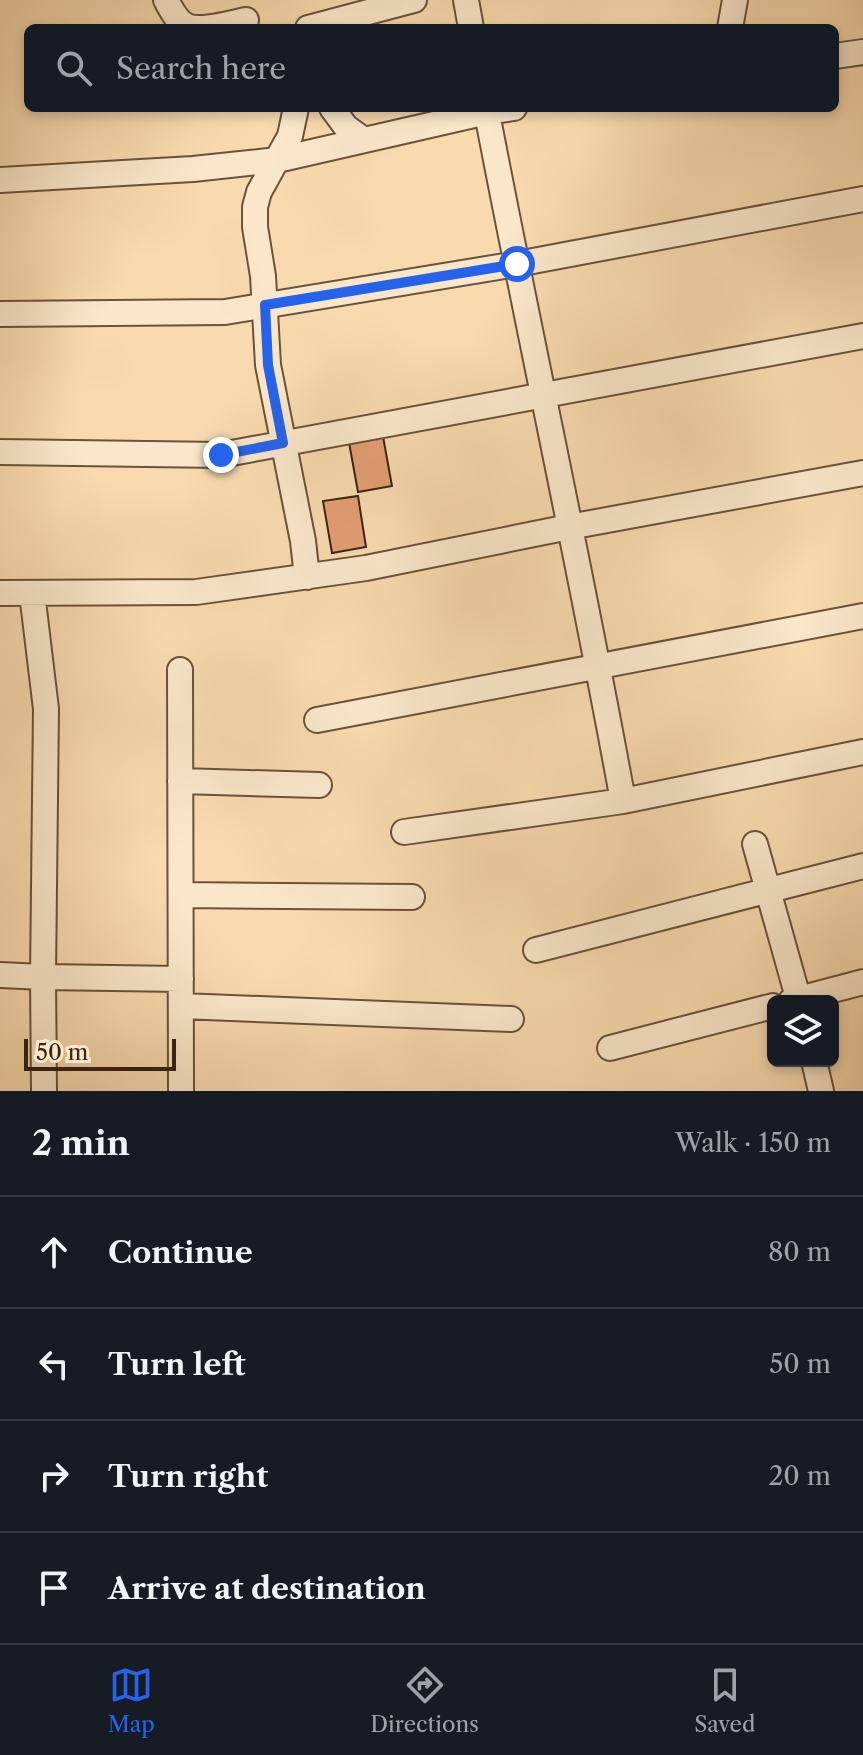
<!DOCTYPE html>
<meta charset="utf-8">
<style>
:root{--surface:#171b24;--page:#242831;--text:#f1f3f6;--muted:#9ea1a6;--line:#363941;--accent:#2563eb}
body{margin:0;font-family:"Libre Caslon Text",serif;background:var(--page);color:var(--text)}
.controls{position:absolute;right:24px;bottom:24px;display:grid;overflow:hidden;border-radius:12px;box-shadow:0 4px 12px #0003}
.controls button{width:72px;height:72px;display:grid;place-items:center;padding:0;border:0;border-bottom:2px solid var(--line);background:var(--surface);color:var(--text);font:40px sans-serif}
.scale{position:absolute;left:24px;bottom:20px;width:152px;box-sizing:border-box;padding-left:8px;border:4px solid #3a2415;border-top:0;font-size:22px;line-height:28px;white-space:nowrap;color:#3a2415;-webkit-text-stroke:6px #fae7ca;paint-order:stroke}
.stop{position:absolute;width:24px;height:24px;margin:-18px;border:6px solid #2563eb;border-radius:50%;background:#fff}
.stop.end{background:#2563eb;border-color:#fff;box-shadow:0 2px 8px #0008}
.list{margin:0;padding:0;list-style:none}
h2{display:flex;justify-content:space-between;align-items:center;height:104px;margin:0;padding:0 32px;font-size:34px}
h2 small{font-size:26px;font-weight:400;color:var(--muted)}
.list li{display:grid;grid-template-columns:52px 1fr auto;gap:24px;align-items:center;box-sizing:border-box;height:112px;padding:0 32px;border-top:2px solid var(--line)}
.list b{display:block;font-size:30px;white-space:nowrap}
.list em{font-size:26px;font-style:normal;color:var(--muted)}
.icon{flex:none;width:44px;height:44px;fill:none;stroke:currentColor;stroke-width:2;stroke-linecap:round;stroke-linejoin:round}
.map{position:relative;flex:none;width:863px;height:1091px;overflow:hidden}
.search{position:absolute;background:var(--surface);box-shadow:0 4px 12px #0003;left:24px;right:24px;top:24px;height:88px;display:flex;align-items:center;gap:20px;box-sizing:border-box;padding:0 28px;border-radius:12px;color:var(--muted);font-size:30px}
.sheet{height:552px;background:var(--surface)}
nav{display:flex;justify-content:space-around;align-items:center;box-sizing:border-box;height:112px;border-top:2px solid var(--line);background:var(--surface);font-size:22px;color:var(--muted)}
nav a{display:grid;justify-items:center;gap:4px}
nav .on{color:var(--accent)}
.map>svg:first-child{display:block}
</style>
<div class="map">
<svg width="863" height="1091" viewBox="0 0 863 1091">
<rect width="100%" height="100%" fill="#f8daae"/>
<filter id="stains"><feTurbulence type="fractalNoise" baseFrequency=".0025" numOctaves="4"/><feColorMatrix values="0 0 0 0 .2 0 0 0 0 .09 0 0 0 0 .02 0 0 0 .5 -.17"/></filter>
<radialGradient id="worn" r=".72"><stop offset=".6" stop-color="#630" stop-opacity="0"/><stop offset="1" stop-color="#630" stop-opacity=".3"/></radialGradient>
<path fill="#e39e72" stroke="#3a2415" stroke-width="2" d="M 382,431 L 392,486 L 358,492 L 348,437 Z
M 358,496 L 366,547 L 332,553 L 323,501 Z"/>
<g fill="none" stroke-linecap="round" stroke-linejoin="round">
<defs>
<path id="minor" d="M 166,0 C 171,9 177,22 187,26 C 201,32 231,23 246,20
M 466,0 L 471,28
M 308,28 L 414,0
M 730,28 L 735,0
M 835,56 L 863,52
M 296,108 L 290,136 L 259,192 L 255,207 L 255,227 L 263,276 L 268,365 L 303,541 L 307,577
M 332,108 L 346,127 L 364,140
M 486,108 C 530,339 581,569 623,801
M 0,180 L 193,169 L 277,160 L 487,112 L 514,108
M 0,314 L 225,312 L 517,264 L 863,199
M 0,452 L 221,455 L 863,336
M 0,593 L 196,592 L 366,568 L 569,527 L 863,473
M 32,593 L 46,709 L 43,977 L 181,979
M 180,670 L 181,1091
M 317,720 L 863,616
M 180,781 L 319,785
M 404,832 L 623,801 L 863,752
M 755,844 L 799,1001
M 181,895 L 412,897
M 536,950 L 863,866
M 0,975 L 43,977 L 44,1091
M 791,1001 L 863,982
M 181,1006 L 511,1019
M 610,1048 L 773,1006
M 814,1061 L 821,1091"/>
</defs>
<use href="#minor" stroke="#6a523b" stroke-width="28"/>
<use href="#minor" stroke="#fae7ca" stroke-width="24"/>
</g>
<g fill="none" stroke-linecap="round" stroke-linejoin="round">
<path stroke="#2563eb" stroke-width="10" d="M 221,455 L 283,443 L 268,365 L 265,305 L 517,264"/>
</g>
<rect width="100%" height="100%" filter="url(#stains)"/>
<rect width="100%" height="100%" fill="url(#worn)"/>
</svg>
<div class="controls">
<button><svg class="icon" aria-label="layers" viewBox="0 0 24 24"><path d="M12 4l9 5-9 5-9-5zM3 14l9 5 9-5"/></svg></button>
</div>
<div class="scale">50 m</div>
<div class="stop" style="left:517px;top:264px"></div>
<div class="stop end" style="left:221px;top:455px"></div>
<div class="search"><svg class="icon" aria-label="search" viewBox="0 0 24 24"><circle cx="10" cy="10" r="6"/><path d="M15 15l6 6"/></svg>Search here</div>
</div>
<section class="sheet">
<h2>2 min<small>Walk · 150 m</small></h2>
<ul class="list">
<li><svg class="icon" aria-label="ahead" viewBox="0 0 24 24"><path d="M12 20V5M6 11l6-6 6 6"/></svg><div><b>Continue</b></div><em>80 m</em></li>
<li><svg class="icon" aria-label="left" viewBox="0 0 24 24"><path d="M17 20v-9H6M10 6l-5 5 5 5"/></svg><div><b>Turn left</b></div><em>50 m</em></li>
<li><svg class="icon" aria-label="right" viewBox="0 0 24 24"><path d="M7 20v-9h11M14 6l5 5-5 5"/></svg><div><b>Turn right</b></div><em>20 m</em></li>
<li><svg class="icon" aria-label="arrive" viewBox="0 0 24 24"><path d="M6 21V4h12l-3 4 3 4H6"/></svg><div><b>Arrive at destination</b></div></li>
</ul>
</section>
<nav>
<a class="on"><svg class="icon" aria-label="map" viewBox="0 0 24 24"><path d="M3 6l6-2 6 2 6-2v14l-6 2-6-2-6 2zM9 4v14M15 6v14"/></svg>Map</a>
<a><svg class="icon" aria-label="directions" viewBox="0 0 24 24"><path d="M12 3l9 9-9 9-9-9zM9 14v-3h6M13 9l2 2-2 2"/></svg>Directions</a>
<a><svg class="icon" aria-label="saved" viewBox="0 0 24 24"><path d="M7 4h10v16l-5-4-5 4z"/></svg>Saved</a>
</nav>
